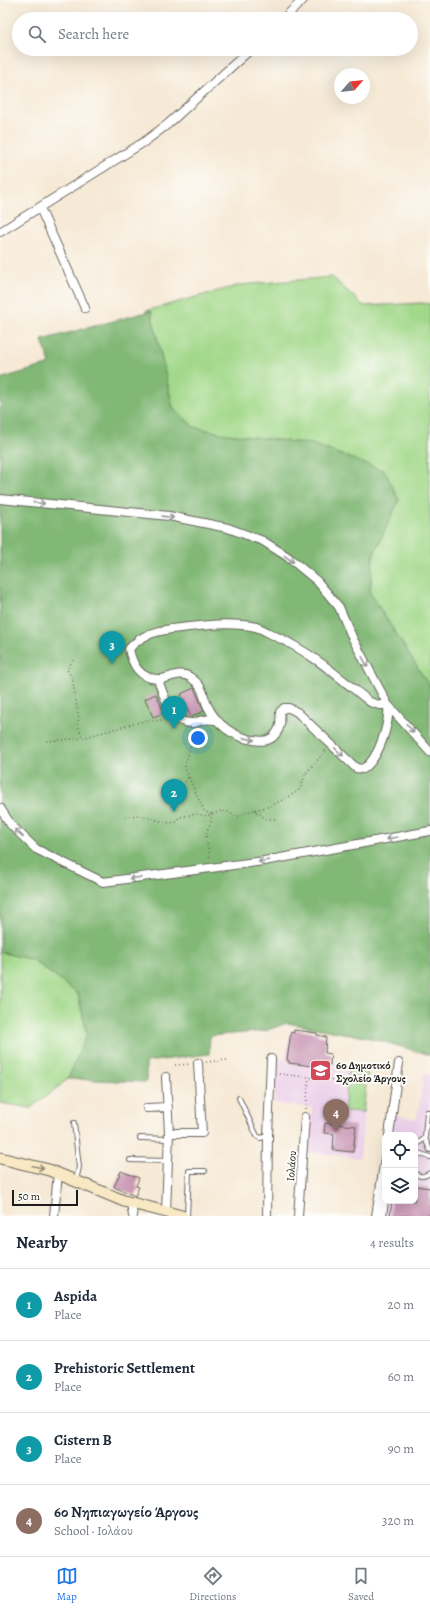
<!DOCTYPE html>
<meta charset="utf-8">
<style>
:root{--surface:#fff;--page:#f2f2f3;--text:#1f2937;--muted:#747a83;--line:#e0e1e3;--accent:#1a73e8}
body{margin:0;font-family:Alegreya,serif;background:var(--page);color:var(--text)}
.controls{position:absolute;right:12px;bottom:12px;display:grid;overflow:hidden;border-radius:8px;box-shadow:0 4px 16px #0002}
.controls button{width:36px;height:36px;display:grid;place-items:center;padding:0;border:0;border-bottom:1px solid var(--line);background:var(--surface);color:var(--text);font:20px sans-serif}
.compass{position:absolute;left:334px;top:68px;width:36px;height:36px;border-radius:50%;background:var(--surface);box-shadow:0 4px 16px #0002;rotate:63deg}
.scale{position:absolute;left:12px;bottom:10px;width:66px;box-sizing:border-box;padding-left:4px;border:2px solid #1c1c1c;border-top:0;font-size:11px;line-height:14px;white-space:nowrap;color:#1c1c1c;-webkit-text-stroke:3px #fdfcf7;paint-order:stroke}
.you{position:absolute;left:198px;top:738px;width:14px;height:14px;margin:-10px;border:3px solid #fff;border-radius:50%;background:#1a73e8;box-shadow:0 0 0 6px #1a73e833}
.badge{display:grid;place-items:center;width:26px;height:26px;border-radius:50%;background:var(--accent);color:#fff;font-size:13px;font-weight:700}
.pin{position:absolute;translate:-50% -33px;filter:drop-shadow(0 1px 2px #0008)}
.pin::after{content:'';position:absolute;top:21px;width:14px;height:12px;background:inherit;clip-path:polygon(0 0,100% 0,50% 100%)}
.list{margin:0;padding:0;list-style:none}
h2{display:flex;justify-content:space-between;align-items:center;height:52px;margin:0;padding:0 16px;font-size:17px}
h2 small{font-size:13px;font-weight:400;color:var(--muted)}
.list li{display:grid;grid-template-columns:26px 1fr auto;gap:12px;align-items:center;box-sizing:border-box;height:72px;padding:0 16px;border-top:1px solid var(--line)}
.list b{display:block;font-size:15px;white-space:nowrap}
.list p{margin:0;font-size:13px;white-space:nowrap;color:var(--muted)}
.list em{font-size:13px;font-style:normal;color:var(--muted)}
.icon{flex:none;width:22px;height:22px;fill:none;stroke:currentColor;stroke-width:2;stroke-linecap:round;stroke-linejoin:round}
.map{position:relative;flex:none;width:430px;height:1216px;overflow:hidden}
.search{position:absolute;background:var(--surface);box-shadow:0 4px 16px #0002;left:12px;right:12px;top:12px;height:44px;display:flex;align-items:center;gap:10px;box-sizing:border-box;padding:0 14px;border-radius:22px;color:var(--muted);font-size:15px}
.sheet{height:340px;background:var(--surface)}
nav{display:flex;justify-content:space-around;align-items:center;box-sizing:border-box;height:56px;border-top:1px solid var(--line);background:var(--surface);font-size:11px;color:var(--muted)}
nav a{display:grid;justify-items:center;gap:2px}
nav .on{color:var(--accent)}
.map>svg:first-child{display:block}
</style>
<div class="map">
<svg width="430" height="1216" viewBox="0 0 430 1216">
<rect width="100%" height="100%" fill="#fdfcf7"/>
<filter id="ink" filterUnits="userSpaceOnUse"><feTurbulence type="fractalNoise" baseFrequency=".025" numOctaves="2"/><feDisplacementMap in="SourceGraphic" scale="8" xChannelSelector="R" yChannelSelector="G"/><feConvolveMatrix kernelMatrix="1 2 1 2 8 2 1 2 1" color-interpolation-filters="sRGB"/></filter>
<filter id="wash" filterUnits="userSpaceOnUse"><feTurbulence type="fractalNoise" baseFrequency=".012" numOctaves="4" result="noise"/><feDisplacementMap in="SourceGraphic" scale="16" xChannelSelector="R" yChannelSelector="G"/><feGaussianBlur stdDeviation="0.9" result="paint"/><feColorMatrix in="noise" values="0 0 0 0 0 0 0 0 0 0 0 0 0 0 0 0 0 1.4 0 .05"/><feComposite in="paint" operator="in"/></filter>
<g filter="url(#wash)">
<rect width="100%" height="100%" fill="#f6e9d5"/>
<path fill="#ecd1ea" d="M 294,1029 L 318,1032 L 318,1034 L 327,1036 L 326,1053 L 332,1054 L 332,1062 L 368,1068 L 360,1158 L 307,1152 L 312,1108 L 274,1103 L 276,1058 L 286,1059 L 290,1031 L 293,1032 Z
M 424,1073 L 430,1075 L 430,1216 L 385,1216 L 387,1201 L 415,1201 L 415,1135 L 391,1135 L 394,1115 L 417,1119 Z"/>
<path fill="#a2d88a" stroke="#5f7a53" d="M 332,277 L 364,306 L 422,303 L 430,304 L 430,687 L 370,593 L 373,556 L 399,500 L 220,433 L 194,427 L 173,408 L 151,311 L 145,311 L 240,285 Z
M 0,952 L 33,960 L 78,994 L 87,1034 L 68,1079 L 31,1108 L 0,1103 Z
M 349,1066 L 368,1068 L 363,1112 L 344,1111 Z"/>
<path fill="#81b876" stroke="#4e6a49" d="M 151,311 L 173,408 L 194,427 L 220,433 L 312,444 L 385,471 L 399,500 L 373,556 L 370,593 L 430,687 L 430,1055 L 371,1038 L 287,1023 L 265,1031 L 210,1036 L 209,1054 L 146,1062 L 146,1082 L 68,1079 L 87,1034 L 78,994 L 33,960 L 0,952 L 0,379 L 50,364 L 42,340 Z"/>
<g id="blocks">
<path fill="#c894b4" d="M 194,688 L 204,711 L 191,717 L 181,694 Z
M 156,694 L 164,713 L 153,717 L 145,699 Z
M 294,1030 L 317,1033 L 317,1035 L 326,1037 L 325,1053 L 331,1054 L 330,1065 L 312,1063 L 312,1066 L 289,1063 L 289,1061 L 287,1060 L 291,1032 L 294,1033 Z
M 325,1123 L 356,1126 L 353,1152 L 333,1150 L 334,1134 L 324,1133 Z
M 121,1171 L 139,1178 L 136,1186 L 139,1187 L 135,1196 L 114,1187 Z
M 415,1186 L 430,1188 L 430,1213 L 428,1216 L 390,1216 L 392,1201 L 415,1201 Z"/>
</g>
</g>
<g filter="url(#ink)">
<use href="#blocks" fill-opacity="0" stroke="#68645d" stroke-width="1"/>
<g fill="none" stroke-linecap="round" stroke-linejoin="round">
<defs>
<path id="service" d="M 239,1098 L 257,1136 L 260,1138 L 268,1136
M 430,1112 L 427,1112 L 425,1138 L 430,1150
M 74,1123 L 79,1167 L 76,1180
M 140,1138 L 169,1139
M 415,1146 L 425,1138
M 415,1152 L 430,1157
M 130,1160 L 168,1161
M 415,1174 C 421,1177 424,1177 430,1173
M 187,1216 L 189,1171 L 205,1171"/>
<path id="minor" d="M 283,19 L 303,0
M 40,208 L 85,308
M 0,232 L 144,142 L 168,124 L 251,49
M 0,499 L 169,516 L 228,528 L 263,541 L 288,557 L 317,581 L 339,607 L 353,639 L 388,705 L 379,705 L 370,702 C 340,678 311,652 275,636 C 269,633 262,629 256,627 C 232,622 204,625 180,628 C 161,630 142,633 129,649 C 132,664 140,679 158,679 C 167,680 179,670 190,677 C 203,686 202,692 207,705 C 216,724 233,737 253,740 C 260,741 267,742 273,737 C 281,729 281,722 280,712 L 284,708 L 289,708 L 297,712 L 356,768 L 363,769 C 379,759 390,723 388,705
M 158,680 C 164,695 171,724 192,723 C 196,723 200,720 204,720 C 208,719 212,720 216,720
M 388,705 L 430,752
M 0,808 L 11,825 L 36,849 L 103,882 L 264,861 L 430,831
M 147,1108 L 168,1107
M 169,1133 L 202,1133 L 198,1063
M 389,1135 L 399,1063
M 131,1203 L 133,1216
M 166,1212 L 169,1133 L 166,1077
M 54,1216 L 58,1173
M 267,1216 L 268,1136 L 271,1059
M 298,1216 L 305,1117
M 376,1216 L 385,1158
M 382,1216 L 385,1193"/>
<path id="secondary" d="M 0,1158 L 49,1170 L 124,1201 L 182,1216"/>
</defs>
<use href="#service" stroke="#68645d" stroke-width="6"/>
<use href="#minor" stroke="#68645d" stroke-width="10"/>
<use href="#secondary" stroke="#68645d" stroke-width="13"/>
<path stroke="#68645d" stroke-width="1.5" stroke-dasharray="1 3" stroke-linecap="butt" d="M 73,660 L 67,670 L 72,677 L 79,719 L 77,723 L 82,738
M 194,731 L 185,766 L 186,771 L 204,811 L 211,814 L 211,824 C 202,832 209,848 210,859
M 47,741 L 82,738 L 147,720 L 158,721 L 167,719
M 182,797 L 181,790 L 188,777
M 255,810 L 271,806 L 297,792 L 301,787 L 306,773 L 326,750
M 125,817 L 137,815 L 169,823 L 176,822 L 179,817 L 196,814 L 207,816 L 221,811 L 226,811 L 237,817 L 252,810 L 260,814 L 266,819 L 278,819
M 206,1062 L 228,1060
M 175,1065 L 190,1064
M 279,1074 L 344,1081
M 306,1109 L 309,1077"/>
<use href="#service" stroke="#fff" stroke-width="4"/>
<use href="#minor" stroke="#fff" stroke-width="8"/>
<use href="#secondary" stroke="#f8e8c3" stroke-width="11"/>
</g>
<defs><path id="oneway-shaft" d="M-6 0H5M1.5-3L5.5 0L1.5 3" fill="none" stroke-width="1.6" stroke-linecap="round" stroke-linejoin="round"/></defs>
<g stroke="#999">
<use href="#oneway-shaft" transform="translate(39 503) rotate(6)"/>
<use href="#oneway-shaft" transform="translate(168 517) rotate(8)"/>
<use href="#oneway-shaft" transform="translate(289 559) rotate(37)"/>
<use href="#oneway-shaft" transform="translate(365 662) rotate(62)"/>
<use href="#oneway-shaft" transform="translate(410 728) rotate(48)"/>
<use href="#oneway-shaft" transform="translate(249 739) rotate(11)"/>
<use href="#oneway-shaft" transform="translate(339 752) rotate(44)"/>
<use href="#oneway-shaft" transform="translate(19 833) rotate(-137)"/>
<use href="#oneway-shaft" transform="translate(392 838) rotate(170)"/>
<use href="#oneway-shaft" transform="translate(264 861) rotate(171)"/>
<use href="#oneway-shaft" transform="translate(135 878) rotate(173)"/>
</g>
<use stroke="#958c78" href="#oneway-shaft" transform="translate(38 1167) rotate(12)"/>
</g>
<defs>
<symbol id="school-square" viewBox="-11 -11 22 22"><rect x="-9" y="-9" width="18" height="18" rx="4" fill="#d1495b" stroke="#fdfcf7"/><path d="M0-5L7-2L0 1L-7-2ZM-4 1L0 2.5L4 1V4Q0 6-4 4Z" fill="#fff"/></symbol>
</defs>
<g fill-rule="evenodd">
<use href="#school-square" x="308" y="1058" width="25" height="25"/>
</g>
<g text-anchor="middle" stroke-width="4" stroke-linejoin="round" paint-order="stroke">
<g font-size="11" font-weight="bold" fill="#1c1c1c" stroke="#fdfcf7" text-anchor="start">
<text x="336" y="1069">6ο Δημοτικό<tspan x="336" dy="13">Σχολείο Άργους</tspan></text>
</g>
<g font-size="11" fill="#1c1c1c" stroke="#fdfcf7">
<text transform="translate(291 1166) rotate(-86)" y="4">Ιολάου</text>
</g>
</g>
</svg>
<div class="controls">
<button><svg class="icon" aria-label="locate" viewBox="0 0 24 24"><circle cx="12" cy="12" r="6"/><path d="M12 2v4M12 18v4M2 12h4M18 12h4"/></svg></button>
<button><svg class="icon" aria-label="layers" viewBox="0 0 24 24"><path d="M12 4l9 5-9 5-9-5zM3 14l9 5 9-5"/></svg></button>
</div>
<svg class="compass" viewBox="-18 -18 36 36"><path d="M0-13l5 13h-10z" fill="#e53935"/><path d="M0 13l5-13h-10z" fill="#747a83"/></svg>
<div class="scale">50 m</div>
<div class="you"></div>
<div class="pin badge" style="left:174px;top:729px;background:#0f9aa8">1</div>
<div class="pin badge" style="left:174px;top:812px;background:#0f9aa8">2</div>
<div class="pin badge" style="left:112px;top:664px;background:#0f9aa8">3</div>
<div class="pin badge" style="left:336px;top:1132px;background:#8d6e63">4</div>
<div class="search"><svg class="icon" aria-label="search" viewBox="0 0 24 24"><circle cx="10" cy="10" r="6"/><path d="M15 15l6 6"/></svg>Search here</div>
</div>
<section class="sheet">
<h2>Nearby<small>4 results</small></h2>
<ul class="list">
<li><span class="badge" style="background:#0f9aa8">1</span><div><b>Aspida</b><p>Place</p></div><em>20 m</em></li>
<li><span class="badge" style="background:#0f9aa8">2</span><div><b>Prehistoric Settlement</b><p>Place</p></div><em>60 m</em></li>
<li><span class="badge" style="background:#0f9aa8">3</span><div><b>Cistern B</b><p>Place</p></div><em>90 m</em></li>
<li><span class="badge" style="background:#8d6e63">4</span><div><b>6ο Νηπιαγωγείο Άργους</b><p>School · Ιολάου</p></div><em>320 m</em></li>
</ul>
</section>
<nav>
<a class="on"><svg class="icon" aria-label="map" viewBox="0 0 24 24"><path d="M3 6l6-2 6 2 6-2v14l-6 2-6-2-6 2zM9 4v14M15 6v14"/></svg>Map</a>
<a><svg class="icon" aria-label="directions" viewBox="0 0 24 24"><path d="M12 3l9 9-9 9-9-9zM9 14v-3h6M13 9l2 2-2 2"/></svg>Directions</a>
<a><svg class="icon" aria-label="saved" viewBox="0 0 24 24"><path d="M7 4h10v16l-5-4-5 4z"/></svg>Saved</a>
</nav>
